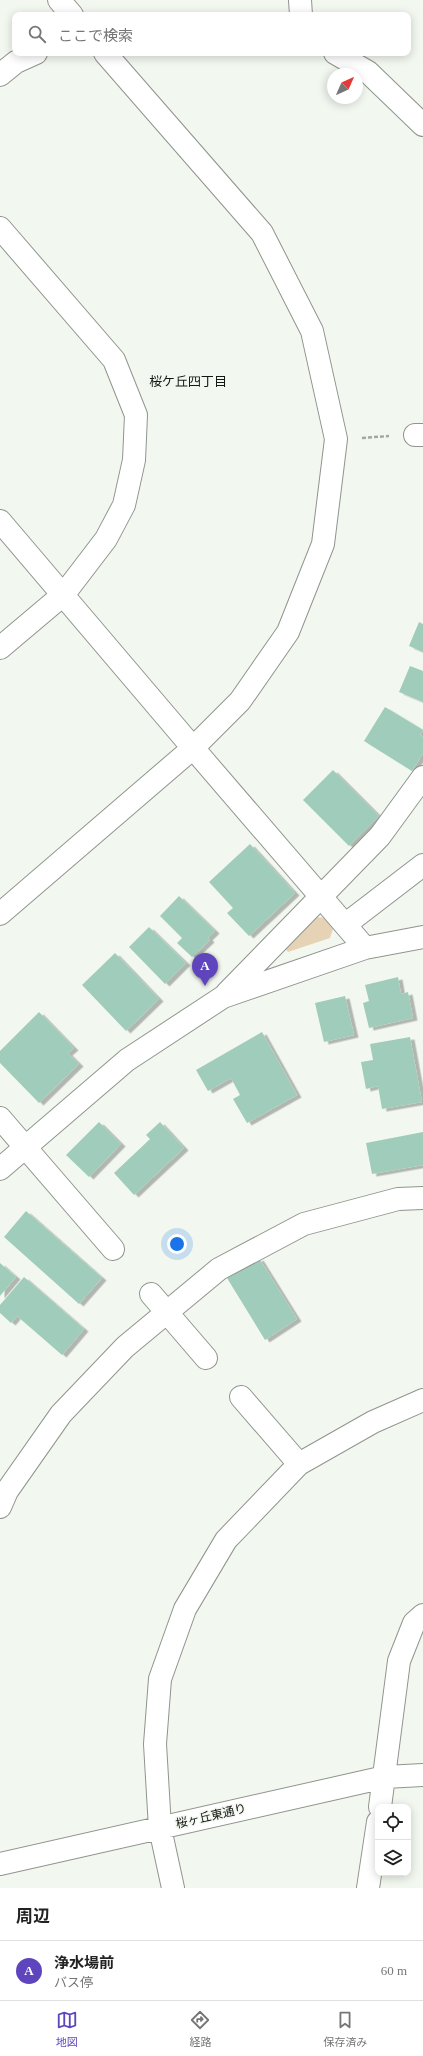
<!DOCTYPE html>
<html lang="ja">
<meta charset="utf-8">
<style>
:root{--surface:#fff;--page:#f6f6f6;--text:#222;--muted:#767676;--line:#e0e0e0;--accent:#5e45be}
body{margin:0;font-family:"Times New Roman","Noto Sans JP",serif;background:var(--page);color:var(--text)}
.controls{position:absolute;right:12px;bottom:12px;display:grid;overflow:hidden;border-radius:8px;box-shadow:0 2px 10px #0003}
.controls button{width:36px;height:36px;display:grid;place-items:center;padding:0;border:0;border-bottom:1px solid var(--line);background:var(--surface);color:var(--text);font:20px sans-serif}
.compass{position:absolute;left:327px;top:68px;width:36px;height:36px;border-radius:50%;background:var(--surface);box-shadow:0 2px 10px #0003;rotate:45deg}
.you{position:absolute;left:177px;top:1244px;width:14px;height:14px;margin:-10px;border:3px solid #fff;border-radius:50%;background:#1a73e8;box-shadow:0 0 0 6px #1a73e833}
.badge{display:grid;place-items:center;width:26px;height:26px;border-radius:50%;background:var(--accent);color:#fff;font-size:13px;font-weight:700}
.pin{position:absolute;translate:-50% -33px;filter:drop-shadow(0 1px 2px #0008)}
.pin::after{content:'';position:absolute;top:21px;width:14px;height:12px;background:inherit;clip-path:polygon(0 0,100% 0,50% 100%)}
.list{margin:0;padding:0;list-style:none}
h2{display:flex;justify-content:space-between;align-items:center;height:52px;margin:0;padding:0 16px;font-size:17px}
h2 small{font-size:13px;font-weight:400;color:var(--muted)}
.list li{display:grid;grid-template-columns:26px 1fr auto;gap:12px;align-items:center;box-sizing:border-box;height:60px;padding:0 16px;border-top:1px solid var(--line)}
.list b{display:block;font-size:15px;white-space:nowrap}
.list p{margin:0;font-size:13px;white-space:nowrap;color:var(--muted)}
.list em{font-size:13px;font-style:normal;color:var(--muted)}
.icon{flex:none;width:22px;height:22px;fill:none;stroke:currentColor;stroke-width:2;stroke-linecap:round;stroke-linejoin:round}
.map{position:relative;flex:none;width:423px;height:1888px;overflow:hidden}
.search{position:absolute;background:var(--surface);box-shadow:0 2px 10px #0003;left:12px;right:12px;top:12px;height:44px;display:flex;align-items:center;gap:10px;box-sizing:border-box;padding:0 14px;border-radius:8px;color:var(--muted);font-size:15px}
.sheet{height:112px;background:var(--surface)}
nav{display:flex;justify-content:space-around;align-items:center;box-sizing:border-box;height:56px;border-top:1px solid var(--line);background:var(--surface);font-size:11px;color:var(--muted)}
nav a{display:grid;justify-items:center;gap:2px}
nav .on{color:var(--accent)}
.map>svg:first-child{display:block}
</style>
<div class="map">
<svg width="423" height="1888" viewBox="0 0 423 1888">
<defs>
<filter id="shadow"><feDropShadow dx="4.5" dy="2.5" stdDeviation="0" flood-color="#0004"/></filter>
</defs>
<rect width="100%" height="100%" fill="#f2f8f0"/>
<path fill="#e6d3b6" d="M 316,917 L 326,918 L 333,929 L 330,938 L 288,952 L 283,945 Z"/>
<path fill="#a0cdbb" filter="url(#shadow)" d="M 419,622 L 423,624 L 423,652 L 409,646 Z
M 410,666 L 423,671 L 423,702 L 399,692 Z
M 385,707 L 423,730 L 420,735 L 423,737 L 423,753 L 412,771 L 364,741 Z
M 333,770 L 379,816 L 349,846 L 303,800 Z
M 250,844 L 295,893 L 249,936 L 227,913 L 233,908 L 209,882 Z
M 179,896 L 215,931 L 208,938 L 210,940 L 192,957 L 177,943 L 182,938 L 160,916 Z
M 149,927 L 186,963 L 165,984 L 129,947 Z
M 115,953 L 159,999 L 126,1031 L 82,985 Z
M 398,977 L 401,994 L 408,992 L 413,1018 L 369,1028 L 363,1003 L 369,1001 L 365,985 Z
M 345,996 L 354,1035 L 324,1042 L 315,1003 Z
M 39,1012 L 74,1048 L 68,1053 L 79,1064 L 39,1103 L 0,1063 L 0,1051 Z
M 262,1032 L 297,1095 L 247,1123 L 233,1099 L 240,1095 L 231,1078 L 208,1091 L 196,1070 Z
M 410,1037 L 422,1102 L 382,1109 L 378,1086 L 366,1089 L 361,1062 L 373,1060 L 370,1044 Z
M 99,1122 L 121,1144 L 89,1177 L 66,1155 Z
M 160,1122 L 184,1148 L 134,1195 L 114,1173 L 150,1139 L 146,1135 Z
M 423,1132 L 423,1165 L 372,1174 L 366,1143 Z
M 26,1211 L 102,1278 L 79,1304 L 4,1237 Z
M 259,1258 L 297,1319 L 265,1340 L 227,1278 Z
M 0,1263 L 16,1277 L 0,1296 Z
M 24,1277 L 84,1329 L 62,1355 L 17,1316 L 11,1323 L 0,1313 L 0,1305 Z"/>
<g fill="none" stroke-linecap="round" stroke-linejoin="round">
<defs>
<path id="minor" d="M 59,0 L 72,15
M 300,0 L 301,15
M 335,53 L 368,72 L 423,125
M 0,75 L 16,62 L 36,53
M 0,228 L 114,360 L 136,415 L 134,460 L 124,505 L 106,539 L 64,594 L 0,648
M 415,435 L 423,435
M 0,521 L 193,748 L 365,948
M 0,914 L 193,748 L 240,701 L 288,632 L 323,544 L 336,439 L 312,331 L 262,233 L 105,53
M 346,924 L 423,865
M 227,993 L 380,836 L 423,777
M 0,1118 L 113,1249
M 0,1169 L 127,1060 L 223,997 L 365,948 L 423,937
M 151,1294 L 206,1358
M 241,1397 L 299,1464
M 0,1507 L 7,1491 L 61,1414 L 125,1347 L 219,1269 L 304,1224 L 398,1199 L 423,1198
M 380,1807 L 399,1661 L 414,1623 L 423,1615
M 0,1864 L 385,1777 L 423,1775
M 173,1888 L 160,1828 L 155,1744 L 160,1679 L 185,1609 L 226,1540 L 299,1464 L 373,1422 L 423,1400
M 368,1888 L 378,1822"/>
</defs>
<use href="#minor" stroke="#8f958e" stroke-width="24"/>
<path stroke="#a3a7a1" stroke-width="2.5" stroke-dasharray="4 2" stroke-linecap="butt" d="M 362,438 L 389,436"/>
<use href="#minor" stroke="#fff" stroke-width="22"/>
</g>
<g text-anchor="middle" stroke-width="3" stroke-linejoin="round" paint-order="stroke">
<g font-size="12" fill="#151714" stroke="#f2f8f0">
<text transform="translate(211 1816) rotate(-13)" y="4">桜ヶ丘東通り</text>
</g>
<g font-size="13" fill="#151714" stroke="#f2f8f0">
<text x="188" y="386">桜ケ丘四丁目</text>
</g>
</g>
</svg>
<div class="controls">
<button><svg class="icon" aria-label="locate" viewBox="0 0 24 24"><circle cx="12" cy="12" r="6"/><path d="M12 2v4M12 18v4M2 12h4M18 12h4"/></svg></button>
<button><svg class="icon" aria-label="layers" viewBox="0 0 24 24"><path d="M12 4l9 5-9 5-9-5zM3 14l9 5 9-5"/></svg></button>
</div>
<svg class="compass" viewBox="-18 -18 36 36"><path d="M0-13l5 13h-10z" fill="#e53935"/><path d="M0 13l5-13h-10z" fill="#767676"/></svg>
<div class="you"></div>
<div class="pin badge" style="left:205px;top:986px">A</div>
<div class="search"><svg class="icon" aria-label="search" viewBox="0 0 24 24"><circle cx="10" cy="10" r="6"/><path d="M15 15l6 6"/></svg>ここで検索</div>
</div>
<section class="sheet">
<h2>周辺<small></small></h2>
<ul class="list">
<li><span class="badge">A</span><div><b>浄水場前</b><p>バス停</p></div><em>60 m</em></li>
</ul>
</section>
<nav>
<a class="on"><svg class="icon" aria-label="map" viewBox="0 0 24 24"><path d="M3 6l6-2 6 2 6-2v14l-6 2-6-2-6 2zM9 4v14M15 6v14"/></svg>地図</a>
<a><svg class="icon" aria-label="directions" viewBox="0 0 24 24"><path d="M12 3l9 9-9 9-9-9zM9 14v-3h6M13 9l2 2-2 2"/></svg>経路</a>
<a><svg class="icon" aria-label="saved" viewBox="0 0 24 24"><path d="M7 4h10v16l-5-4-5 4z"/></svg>保存済み</a>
</nav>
